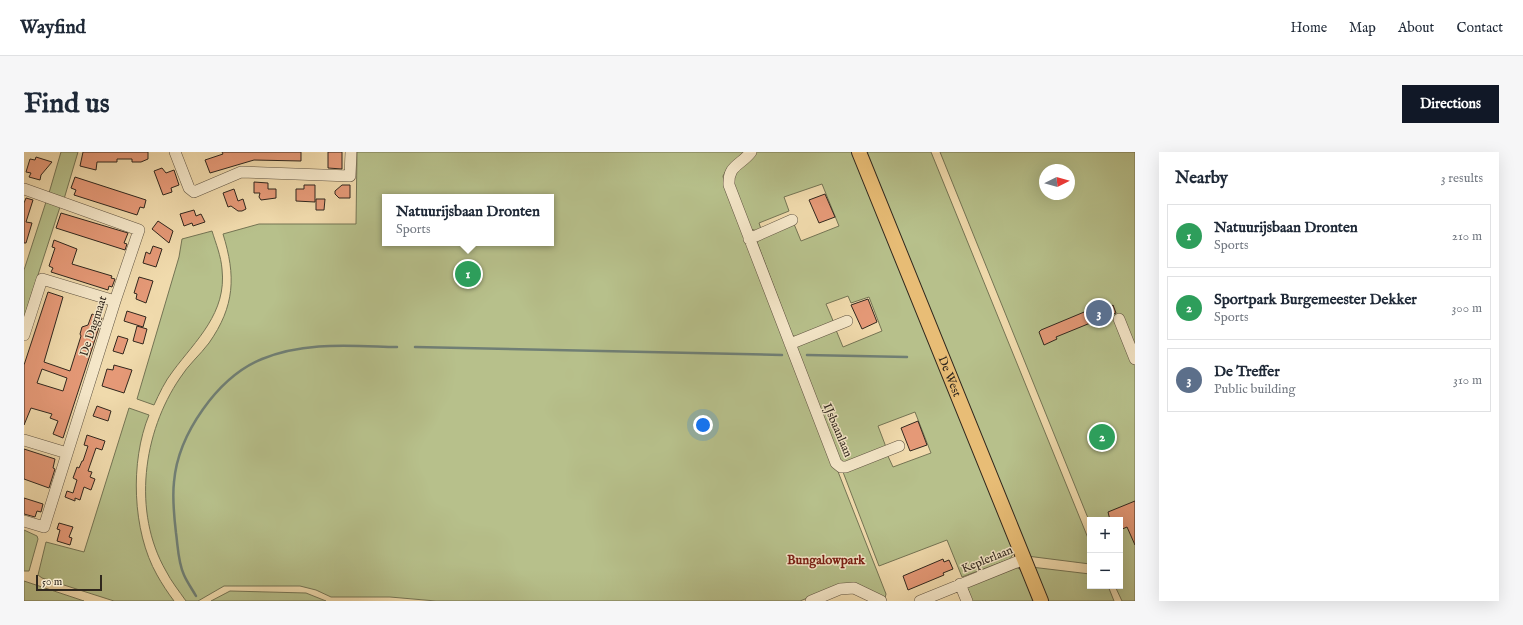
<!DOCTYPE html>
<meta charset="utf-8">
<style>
:root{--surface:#fff;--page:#f6f6f7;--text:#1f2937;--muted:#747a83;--line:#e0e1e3;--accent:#111827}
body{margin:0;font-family:"IM FELL English",serif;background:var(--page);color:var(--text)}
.controls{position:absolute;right:12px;bottom:12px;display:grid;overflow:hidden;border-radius:0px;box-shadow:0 4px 16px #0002}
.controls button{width:36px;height:36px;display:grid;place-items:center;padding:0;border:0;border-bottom:1px solid var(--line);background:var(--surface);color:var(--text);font:20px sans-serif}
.compass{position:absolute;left:1015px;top:12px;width:36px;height:36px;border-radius:50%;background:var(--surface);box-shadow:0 4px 16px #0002;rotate:85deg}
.scale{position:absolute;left:12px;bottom:10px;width:66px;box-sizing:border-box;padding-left:4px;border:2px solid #30271e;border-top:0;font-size:11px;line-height:14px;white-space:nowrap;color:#30271e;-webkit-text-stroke:3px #f5e7c9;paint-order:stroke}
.you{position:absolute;left:679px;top:273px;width:14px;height:14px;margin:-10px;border:3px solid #fff;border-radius:50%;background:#1a73e8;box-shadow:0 0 0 6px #1a73e833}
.badge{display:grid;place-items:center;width:26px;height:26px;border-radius:50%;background:var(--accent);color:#fff;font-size:13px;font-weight:700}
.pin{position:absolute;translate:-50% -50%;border:2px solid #fff;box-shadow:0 1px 4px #0006}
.popup{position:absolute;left:358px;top:42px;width:172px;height:52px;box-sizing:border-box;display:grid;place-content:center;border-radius:0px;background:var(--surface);filter:drop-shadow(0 1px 3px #0005);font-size:13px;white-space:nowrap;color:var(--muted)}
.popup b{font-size:15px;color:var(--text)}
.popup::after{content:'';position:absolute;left:50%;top:100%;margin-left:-8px;border:8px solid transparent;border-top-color:var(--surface)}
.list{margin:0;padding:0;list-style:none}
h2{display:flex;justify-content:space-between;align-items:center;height:52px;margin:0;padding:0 16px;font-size:17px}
h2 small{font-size:13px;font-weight:400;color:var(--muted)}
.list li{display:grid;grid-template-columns:26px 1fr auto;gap:12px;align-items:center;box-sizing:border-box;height:64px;margin:0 8px 8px;padding:0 8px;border:1px solid var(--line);border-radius:0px}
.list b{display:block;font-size:15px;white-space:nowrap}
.list p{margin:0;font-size:13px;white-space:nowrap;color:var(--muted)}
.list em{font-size:13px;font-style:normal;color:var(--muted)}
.map{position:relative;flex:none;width:1111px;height:449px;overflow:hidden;border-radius:0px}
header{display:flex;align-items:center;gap:24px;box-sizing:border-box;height:56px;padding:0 20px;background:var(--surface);border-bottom:1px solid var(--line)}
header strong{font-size:19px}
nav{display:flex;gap:22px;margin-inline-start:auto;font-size:14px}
.intro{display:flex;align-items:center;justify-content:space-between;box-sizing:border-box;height:96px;padding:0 24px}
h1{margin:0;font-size:28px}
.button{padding:10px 18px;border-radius:0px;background:var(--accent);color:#fff;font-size:14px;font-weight:700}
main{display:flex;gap:24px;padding:0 24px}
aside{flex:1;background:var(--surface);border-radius:0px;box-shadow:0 4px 16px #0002}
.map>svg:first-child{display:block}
</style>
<header>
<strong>Wayfind</strong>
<nav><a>Home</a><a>Map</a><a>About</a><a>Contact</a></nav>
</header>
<div class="intro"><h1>Find us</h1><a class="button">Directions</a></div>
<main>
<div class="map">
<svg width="1111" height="449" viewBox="0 0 1111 449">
<rect width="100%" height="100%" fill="#f0daac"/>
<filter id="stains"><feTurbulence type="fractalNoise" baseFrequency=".005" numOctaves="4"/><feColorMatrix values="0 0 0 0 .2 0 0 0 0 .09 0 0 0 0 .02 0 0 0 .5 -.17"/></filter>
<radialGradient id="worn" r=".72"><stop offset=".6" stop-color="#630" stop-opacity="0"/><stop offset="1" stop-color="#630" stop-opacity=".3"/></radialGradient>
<path fill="#b7c08b" stroke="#747454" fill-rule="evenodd" d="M 37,0 L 54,0 L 40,47 L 25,41 Z
M 333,0 L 722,0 L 704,15 L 699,24 L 700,29 L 862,442 L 861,446 L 804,438 L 776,449 L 412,449 L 366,445 L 307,445 L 292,438 L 276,434 L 200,434 L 174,449 L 162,449 C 155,439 147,429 142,419 C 108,360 119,280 156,226 C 164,213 176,203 185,191 C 211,154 212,124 199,82 L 235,72 L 332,72 ZM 361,45 L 527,45 L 527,91 L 361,91 Z
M 732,0 L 831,0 L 991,399 L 986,407 L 938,425 L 923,388 L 855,414 L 819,320 L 863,302 L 869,315 L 907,301 L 891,260 L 854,274 L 862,295 L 822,311 L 817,310 L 773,196 L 776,192 L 812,178 L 819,195 L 858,179 L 845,145 L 827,151 L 824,144 L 802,152 L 810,171 L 772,185 L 768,183 L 733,90 L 736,86 L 770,72 L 777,89 L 815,74 L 798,32 L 760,45 L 765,59 L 735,71 L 737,77 L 733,79 L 727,77 L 710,33 L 711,20 L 725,10 Z
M 840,0 L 907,0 L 1066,391 L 1066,412 L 1003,404 Z
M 916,0 L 1111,0 L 1111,449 L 1098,449 L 1091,434 L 1096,434 L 1096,368 L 1066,368 L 1066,371 ZM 1021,18 L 1045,18 L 1045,42 L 1021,42 Z
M 22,50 L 36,55 L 0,166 L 0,118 Z
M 188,79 C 192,92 197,104 198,117 C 203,161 172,188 149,219 C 141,229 135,242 130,253 L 113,247 L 155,105 L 158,87 Z
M 105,256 L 125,263 C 106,309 108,379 133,423 C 138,432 144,441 150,449 L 90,449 L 18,426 L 14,423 L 22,390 L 60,400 Z
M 0,378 L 13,384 L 14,387 L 5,419 L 0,419 Z
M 991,415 L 996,417 L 1011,449 L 948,449 L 943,434 Z
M 1007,415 L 1066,422 L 1066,434 L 1084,434 L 1090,449 L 1021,449 Z
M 0,429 L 60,449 L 0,449 Z
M 206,439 L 282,441 L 302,449 L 187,449 Z"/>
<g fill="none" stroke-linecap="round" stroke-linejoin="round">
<path stroke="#707f75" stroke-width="2.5" d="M 391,195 L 758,203
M 783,203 L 883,205
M 172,444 C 168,437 163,430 160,423 C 154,410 154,395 152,381 C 150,364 148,347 150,330 C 154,282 194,225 238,207 C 281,189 328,194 373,195"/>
</g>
<path fill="#e59977" stroke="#30271e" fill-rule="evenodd" d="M 59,0 L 124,0 L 124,7 L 117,10 L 108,10 L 108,7 L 93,7 L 93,10 L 73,10 L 72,18 L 56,14 Z
M 198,0 L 277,0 L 277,9 L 230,8 L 186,21 L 181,8 L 199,2 Z
M 304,0 L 318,0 L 318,17 L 304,16 Z
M 12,5 L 28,10 L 17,23 L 16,28 L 5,25 L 7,21 L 2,20 L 6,7 L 11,8 Z
M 138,16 L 142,21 L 150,18 L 155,33 L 147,36 L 148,40 L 139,43 L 130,19 Z
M 51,25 L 122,48 L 120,56 L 116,55 L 113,63 L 50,43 L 52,38 L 47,36 Z
M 230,30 L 244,31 L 244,37 L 252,37 L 252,46 L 237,48 L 235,45 L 236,41 L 230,41 Z
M 280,33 L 291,33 L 291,50 L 272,49 L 272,37 L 280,37 Z
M 318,33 L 326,33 L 326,46 L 315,46 L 311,42 L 311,39 Z
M 210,37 L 214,49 L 219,47 L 222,57 L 218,59 L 214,59 L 207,54 L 204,55 L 199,41 Z
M 801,42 L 811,65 L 795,71 L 785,48 Z
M 2,46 L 9,48 L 2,70 L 8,71 L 2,91 L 0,91 L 0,51 Z
M 292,47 L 301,47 L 300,58 L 292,58 Z
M 170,58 L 172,64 L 177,62 L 181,70 L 169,74 L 168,71 L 160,74 L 156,62 Z
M 37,61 L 104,81 L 100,91 L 103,92 L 101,98 L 32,76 Z
M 134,69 L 149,79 L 145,91 L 128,77 Z
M 30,88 L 53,97 L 48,112 L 88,124 L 87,126 L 91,127 L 88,135 L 85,134 L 84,138 L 27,120 L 29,116 L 25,114 L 31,96 L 28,95 Z
M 129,94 L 138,97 L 132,115 L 119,111 L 122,100 L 126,102 Z
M 115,125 L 129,129 L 122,151 L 112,147 L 113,142 L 110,141 Z
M 24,140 L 39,145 L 20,210 L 46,219 L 57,184 L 56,182 L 58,175 L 64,173 L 68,162 L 78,166 L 39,286 L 29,282 L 34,269 L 26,266 L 28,262 L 7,256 L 0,273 L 0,213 ZM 18,217 L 43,226 L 39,239 L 13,231 Z
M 844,147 L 853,170 L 838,177 L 827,153 Z
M 1076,151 L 1086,155 L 1089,153 L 1092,161 L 1083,165 L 1084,167 L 1077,169 L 1076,167 L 1059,174 L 1032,185 L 1033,187 L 1020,193 L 1015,180 L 1017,178 L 1065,158 L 1064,155 Z
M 103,159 L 122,165 L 119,175 L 100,169 Z
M 113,174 L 123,177 L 119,192 L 109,189 Z
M 94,184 L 104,187 L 99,202 L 89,199 Z
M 90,213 L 108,218 L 100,241 L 78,234 L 83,217 L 89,218 Z
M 73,254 L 87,259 L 84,269 L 69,264 Z
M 894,269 L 903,293 L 886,299 L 877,276 Z
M 63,283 L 81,289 L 78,298 L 72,296 L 64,319 L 68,320 L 66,325 L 71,327 L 67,338 L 60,335 L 56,348 L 51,346 L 51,349 L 41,345 L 43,339 L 49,341 L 53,328 L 49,326 L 53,315 L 55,316 L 58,309 L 59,309 L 64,294 L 60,293 Z
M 0,297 L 31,307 L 29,316 L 31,317 L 25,336 L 0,327 Z
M 0,346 L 19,352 L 17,360 L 13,359 L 11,365 L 0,362 Z
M 1111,349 L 1111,393 L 1103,375 L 1096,378 L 1096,368 L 1086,368 L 1084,360 Z
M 35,371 L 49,375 L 45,385 L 48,386 L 46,393 L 33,389 L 36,378 L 33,377 Z
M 919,407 L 920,410 L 925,408 L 929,417 L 919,421 L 920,423 L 884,438 L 879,424 Z"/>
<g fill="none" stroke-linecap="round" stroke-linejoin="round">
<defs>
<path id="minor" d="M 151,0 L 165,36 L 170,40 L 217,20 L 326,24 L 327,0
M 727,0 C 716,14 704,13 705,33 L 812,311 L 817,315 L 822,315 L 875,294
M 0,37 L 115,78 L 91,149 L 20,375 L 0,369
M 725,87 L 768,68
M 1095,167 L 1111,207
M 0,183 L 18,127 L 91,149
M 766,192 L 823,169
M 0,288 L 43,301
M 936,432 L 943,449
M 787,449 L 816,437 L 830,436 L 857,449
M 896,449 L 1000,407"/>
<g id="major">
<path id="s1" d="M 835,0 L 1017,449"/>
</g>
</defs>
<use href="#minor" stroke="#605442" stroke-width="12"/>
<use href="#major" stroke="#30271e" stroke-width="16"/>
<use href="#minor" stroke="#f5e7c9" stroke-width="11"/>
<use href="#major" stroke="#e8bd76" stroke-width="14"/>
</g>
<g text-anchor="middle" stroke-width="3" stroke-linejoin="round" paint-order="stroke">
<g font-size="12" fill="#30271e" stroke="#f5e7c9">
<text transform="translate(69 174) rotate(-72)" y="4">De Dagmaat</text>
<text dy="4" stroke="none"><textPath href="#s1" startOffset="242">De West</textPath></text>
<text transform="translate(814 278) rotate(67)" y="4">IJsbaanlaan</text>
<text transform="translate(963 407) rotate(-22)" y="4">Keplerlaan</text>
</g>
<g font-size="13" font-weight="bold" fill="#7a1f14" stroke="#f5e7c9">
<text x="802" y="412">Bungalowpark</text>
</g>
</g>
<rect width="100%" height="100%" filter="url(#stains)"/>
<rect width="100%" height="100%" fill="url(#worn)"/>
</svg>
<div class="controls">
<button>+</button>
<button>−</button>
</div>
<svg class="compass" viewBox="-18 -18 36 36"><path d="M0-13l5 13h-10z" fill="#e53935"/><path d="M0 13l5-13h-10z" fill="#747a83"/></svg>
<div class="scale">50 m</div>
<div class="you"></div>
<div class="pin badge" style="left:444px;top:122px;background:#2e9e5b">1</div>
<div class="popup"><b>Natuurijsbaan Dronten</b>Sports</div>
<div class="pin badge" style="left:1078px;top:285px;background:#2e9e5b">2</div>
<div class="pin badge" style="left:1075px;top:161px;background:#5c6f8a">3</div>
</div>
<aside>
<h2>Nearby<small>3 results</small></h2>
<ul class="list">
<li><span class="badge" style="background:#2e9e5b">1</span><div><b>Natuurijsbaan Dronten</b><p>Sports</p></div><em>210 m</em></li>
<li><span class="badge" style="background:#2e9e5b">2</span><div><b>Sportpark Burgemeester Dekker</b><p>Sports</p></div><em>300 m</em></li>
<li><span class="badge" style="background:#5c6f8a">3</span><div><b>De Treffer</b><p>Public building</p></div><em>310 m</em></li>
</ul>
</aside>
</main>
